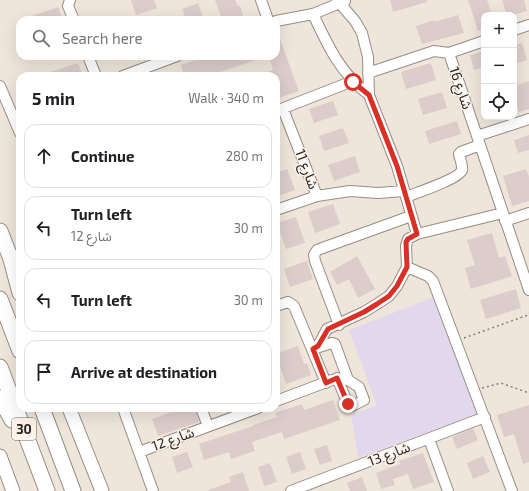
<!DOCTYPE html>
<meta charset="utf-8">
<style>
:root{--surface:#fff;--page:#f6f6f6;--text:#202124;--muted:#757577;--line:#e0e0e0}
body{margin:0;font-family:"Exo 2","Noto Sans Arabic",sans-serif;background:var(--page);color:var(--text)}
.controls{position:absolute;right:12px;top:12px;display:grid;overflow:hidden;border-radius:8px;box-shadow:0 4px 16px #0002}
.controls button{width:36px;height:36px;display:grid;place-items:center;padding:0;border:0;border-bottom:1px solid var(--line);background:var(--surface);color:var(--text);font:20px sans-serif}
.stop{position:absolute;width:12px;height:12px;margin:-9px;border:3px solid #d93025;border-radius:50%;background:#fff}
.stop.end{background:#d93025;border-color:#fff;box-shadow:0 1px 4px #0008}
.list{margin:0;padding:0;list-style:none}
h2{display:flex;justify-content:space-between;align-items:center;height:52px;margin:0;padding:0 16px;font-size:17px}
h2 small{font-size:13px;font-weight:400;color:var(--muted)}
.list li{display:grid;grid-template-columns:26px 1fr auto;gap:12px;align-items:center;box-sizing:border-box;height:64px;margin:0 8px 8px;padding:0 8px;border:1px solid var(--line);border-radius:12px}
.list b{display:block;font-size:15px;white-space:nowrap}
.list p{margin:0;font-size:13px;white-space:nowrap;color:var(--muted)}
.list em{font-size:13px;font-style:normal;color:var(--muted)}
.icon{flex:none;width:22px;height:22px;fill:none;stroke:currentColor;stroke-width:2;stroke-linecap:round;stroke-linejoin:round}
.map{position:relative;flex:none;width:529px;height:491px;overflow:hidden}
.search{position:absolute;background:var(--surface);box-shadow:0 4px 16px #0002;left:16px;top:16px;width:264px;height:44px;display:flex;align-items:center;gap:10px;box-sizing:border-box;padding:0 14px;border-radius:12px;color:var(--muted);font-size:15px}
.panel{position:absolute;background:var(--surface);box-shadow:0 4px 16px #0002;left:16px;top:72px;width:264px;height:340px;border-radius:12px}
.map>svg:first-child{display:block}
</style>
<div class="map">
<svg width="529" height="491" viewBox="0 0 529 491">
<rect width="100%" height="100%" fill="#efe5db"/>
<path fill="#e2d8ed" d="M 437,296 L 482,412 L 358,458 L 351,415 L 377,405 L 349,330 Z"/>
<path fill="#dccdcb" d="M 131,0 L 154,0 L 157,8 L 136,15 Z
M 215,0 L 235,0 L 238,6 L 240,6 L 245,20 L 222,20 Z
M 390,0 L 427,0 L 427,2 L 393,12 Z
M 468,0 L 487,0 L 492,15 L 484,15 L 484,29 L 478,31 Z
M 502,0 L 524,0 L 527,11 L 514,15 L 507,15 Z
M 198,3 L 204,20 L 186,20 L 182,9 Z
M 58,7 L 63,20 L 23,20 L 23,19 Z
M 458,15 L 464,33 L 422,44 L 416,26 L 435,20 L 435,22 Z
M 277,31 L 299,91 L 276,99 L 276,76 L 258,76 L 258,75 L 273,70 L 269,56 L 276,56 L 276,32 Z
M 522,43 L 527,60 L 514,64 L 514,45 Z
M 484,51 L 484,67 L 474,70 L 470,55 Z
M 207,56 L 264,56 L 264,57 L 209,76 L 184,76 L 181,65 Z
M 78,63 L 83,76 L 42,76 L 42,75 Z
M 431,63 L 436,80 L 406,89 L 401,72 Z
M 529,81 L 529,109 L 519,112 L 514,94 L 514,86 Z
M 442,92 L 447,108 L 423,115 L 418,99 Z
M 333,101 L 338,115 L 314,123 L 309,109 Z
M 457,121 L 461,134 L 429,144 L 425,131 Z
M 343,128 L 349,143 L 324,151 L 319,136 Z
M 529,135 L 529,150 L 518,153 L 514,140 Z
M 355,156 L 360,172 L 334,181 L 328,165 Z
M 287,169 L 295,190 L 278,196 L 276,190 L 276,173 Z
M 526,169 L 529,177 L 529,201 L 512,206 L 503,176 Z
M 333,204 L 340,224 L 315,233 L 308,212 Z
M 296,217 L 305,243 L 286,249 L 277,223 Z
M 492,233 L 499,258 L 505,256 L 512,276 L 471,289 L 465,268 L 475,265 L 467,240 Z
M 357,256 L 375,289 L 358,298 L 349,279 L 337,285 L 330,272 Z
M 307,261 L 313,279 L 290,287 L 284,269 Z
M 516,289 L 521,308 L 486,319 L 480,300 Z
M 298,346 L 304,364 L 307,363 L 311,375 L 286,384 L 276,354 Z
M 333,400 L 340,420 L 284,439 L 282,432 L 252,442 L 255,451 L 231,459 L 229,452 L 204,460 L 199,444 L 253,426 L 253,425 L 277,417 L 275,413 L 302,404 L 304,410 Z
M 529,405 L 529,462 L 523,464 L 514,434 L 504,437 L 497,415 Z
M 183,408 L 195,408 L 199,422 L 158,436 L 152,419 Z
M 473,428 L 478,440 L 457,449 L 452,437 Z
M 327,445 L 332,461 L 320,465 L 314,449 Z
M 187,452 L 193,467 L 177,473 L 172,457 Z
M 300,452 L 306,469 L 292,474 L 286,457 Z
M 423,453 L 434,482 L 413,489 L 408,474 L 393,479 L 395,485 L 381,489 L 376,473 L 400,464 L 399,461 Z
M 483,456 L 490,472 L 473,479 L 467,463 Z
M 270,463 L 277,482 L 264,486 L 258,467 Z
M 243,472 L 249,491 L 209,491 L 208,490 L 231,482 L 229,477 Z
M 362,477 L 367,491 L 350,491 L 347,483 Z"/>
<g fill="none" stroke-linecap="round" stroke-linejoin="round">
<defs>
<path id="minor" d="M 70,0 L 68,6 L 74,20
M 261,0 L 268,20
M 337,0 L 355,21 L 362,33 L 368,57 L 369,95 L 397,166 L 417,234
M 313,14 C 328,46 340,73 369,95
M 276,21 L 313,14 L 345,1
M 514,30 L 529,25
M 449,53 L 529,290
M 88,56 L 96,76
M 368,73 L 434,51 L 449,53 L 484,41
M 123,76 L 177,56
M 0,86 L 20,133
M 283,109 L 317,196
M 276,111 L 353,81
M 477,136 L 529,119
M 406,197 C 416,193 459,179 462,170 C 463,165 460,159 459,154 L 461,152 L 480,145
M 276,210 L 317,196 L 350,191 L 378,193 L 404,191
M 505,221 L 529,213
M 407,267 L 428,276 L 433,281 L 512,491
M 276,306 L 288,302 L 294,306 L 326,383
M 339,325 L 315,261 L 314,255 L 317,250 L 411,216
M 318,346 L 327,329 L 364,312 L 377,304 L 389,296 L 397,286 L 407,267 L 406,246 L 408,239 L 417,234 L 503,213
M 316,348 L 332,343 L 335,344 L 348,380 L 359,387 L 364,400 L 352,406 L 348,404 L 337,378
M 276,401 L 332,380
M 123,408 L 153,491
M 201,408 L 208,426
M 429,439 L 448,491
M 139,452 L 258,408
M 291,491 L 485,417"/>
<path id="major" d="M 69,408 L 102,491
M 0,456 L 13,491"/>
<path id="highway" d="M 0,231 L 11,259 L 20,293
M 0,299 L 20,351
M 0,367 L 47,491
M 0,398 L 12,420
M 42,408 L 73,491"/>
</defs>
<use href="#minor" stroke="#968d84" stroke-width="12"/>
<use href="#major" stroke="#968d84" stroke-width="15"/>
<use href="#highway" stroke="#968d84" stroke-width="17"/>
<path stroke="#878079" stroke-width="1.5" stroke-dasharray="2 3" stroke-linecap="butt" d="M 464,338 L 528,315 L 529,313
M 482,388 L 501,383 L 529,393"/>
<use href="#minor" stroke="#fff" stroke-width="10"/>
<use href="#major" stroke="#fff" stroke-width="13"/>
<use href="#highway" stroke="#fff" stroke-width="15"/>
</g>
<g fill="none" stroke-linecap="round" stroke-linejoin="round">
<path stroke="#d93025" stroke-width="5" d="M 348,404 L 337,378 L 326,383 L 313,349 L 318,346 L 328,329 L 364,312 L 377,304 L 389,296 L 397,286 L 407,267 L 406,242 L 408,239 L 417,234 L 397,166 L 369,95 L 353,82"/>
</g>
<g text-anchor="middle" stroke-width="3" stroke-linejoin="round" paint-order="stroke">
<rect fill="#fcf2e9" stroke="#69635e" stroke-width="1" x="12" y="418" width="24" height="22" rx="3"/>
<g font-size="13" font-weight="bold" fill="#2a2623">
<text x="24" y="434">30</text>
</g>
<g font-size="14" fill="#2a2623" stroke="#fcf2e9">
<text transform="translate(461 88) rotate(71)" y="5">شارع 16</text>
<text transform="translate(307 169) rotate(69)" y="5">شارع 11</text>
<text transform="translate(173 439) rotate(-20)" y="5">شارع 12</text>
<text transform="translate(389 454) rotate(-21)" y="5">شارع 13</text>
</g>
</g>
</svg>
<div class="controls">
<button>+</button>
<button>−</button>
<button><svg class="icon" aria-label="locate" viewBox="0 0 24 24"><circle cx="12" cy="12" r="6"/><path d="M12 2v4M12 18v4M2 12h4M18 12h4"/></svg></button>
</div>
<div class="stop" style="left:353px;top:82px"></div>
<div class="stop end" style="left:348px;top:404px"></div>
<div class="search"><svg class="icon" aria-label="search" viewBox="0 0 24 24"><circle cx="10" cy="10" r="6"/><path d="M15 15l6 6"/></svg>Search here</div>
<section class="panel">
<h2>5 min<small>Walk · 340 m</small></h2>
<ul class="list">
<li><svg class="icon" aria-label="ahead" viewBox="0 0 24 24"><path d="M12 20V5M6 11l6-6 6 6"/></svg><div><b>Continue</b></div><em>280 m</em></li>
<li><svg class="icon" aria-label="left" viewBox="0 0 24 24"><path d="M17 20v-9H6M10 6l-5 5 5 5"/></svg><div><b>Turn left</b><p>شارع 12</p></div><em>30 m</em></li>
<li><svg class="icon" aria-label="left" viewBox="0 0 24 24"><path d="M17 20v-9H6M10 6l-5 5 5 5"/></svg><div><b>Turn left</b></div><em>30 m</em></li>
<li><svg class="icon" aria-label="arrive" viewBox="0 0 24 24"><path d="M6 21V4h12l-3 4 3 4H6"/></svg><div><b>Arrive at destination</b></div></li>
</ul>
</section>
</div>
